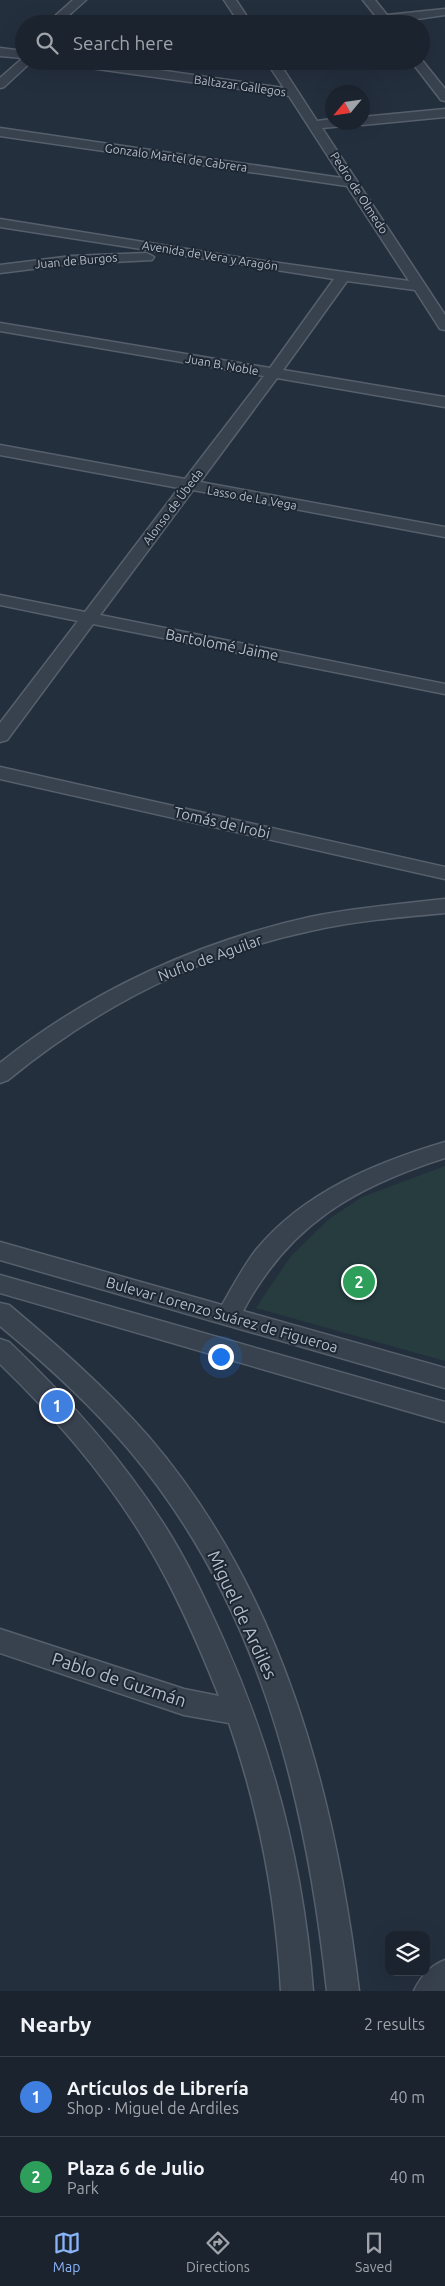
<!DOCTYPE html>
<meta charset="utf-8">
<style>
:root{--surface:#1b232e;--page:#242b36;--text:#f1f3f6;--muted:#a0a4aa;--line:#39404a;--accent:#8ab4f8}
body{margin:0;font-family:Ubuntu,sans-serif;background:var(--page);color:var(--text)}
.controls{position:absolute;right:15px;bottom:15px;display:grid;overflow:hidden;border-radius:10px;box-shadow:0 5px 20px #0002}
.controls button{width:45px;height:45px;display:grid;place-items:center;padding:0;border:0;border-bottom:1px solid var(--line);background:var(--surface);color:var(--text);font:25px sans-serif}
.compass{position:absolute;left:325px;top:85px;width:45px;height:45px;border-radius:50%;background:var(--surface);box-shadow:0 5px 20px #0002;rotate:241deg}
.you{position:absolute;left:220px;top:1356px;width:18px;height:18px;margin:-12px;border:4px solid #fff;border-radius:50%;background:#1a73e8;box-shadow:0 0 0 8px #1a73e833}
.badge{display:grid;place-items:center;width:32px;height:32px;border-radius:50%;background:var(--accent);color:#fff;font-size:16px;font-weight:700}
.pin{position:absolute;translate:-50% -50%;border:2px solid #fff;box-shadow:0 1px 5px #0006}
.list{margin:0;padding:0;list-style:none}
h2{display:flex;justify-content:space-between;align-items:center;height:65px;margin:0;padding:0 20px;font-size:21px}
h2 small{font-size:16px;font-weight:400;color:var(--muted)}
.list li{display:grid;grid-template-columns:32px 1fr auto;gap:15px;align-items:center;box-sizing:border-box;height:80px;padding:0 20px;border-top:1px solid var(--line)}
.list b{display:block;font-size:19px;white-space:nowrap}
.list p{margin:0;font-size:16px;white-space:nowrap;color:var(--muted)}
.list em{font-size:16px;font-style:normal;color:var(--muted)}
.icon{flex:none;width:28px;height:28px;fill:none;stroke:currentColor;stroke-width:2;stroke-linecap:round;stroke-linejoin:round}
.map{position:relative;flex:none;width:445px;height:1991px;overflow:hidden}
.search{position:absolute;background:var(--surface);box-shadow:0 5px 20px #0002;left:15px;right:15px;top:15px;height:55px;display:flex;align-items:center;gap:12px;box-sizing:border-box;padding:0 18px;border-radius:28px;color:var(--muted);font-size:19px}
.sheet{height:225px;background:var(--surface)}
nav{display:flex;justify-content:space-around;align-items:center;box-sizing:border-box;height:70px;border-top:1px solid var(--line);background:var(--surface);font-size:14px;color:var(--muted)}
nav a{display:grid;justify-items:center;gap:2px}
nav .on{color:var(--accent)}
.map>svg:first-child{display:block}
</style>
<div class="map">
<svg width="445" height="1991" viewBox="0 0 445 1991">
<rect width="100%" height="100%" fill="#242f3e"/>
<path fill="#263c3f" d="M 445,1166 L 445,1361 L 256,1308 L 291,1256 L 329,1219 L 362,1197 Z"/>
<g fill="none" stroke-linecap="round" stroke-linejoin="round">
<defs>
<path id="minor" d="M 73,0 L 86,0 L 59,24 L 46,24 Z
M 224,0 L 236,0 L 252,24 L 240,24 Z
M 363,0 L 375,0 L 387,15 L 445,9 L 445,15 L 382,24 Z
M 0,48 L 24,51 L 24,61 L 32,61 L 4,87 L 0,88 L 0,78 L 23,58 L 0,56 Z
M 421,59 L 445,89 L 445,101 L 441,100 L 411,61 L 421,61 Z
M 63,61 L 96,61 L 284,88 L 266,61 L 278,61 L 317,121 L 332,119 L 332,122 L 349,122 L 343,126 L 322,128 L 445,315 L 445,330 L 440,329 L 415,290 L 347,281 L 283,370 L 445,397 L 445,407 L 277,378 L 200,482 L 445,527 L 445,537 L 193,490 L 100,615 L 445,684 L 445,694 L 93,624 L 7,740 L 0,742 L 0,723 L 78,621 L 0,605 L 0,595 L 85,612 L 179,488 L 0,455 L 0,445 L 185,479 L 264,376 L 0,331 L 0,323 L 270,368 L 334,279 L 0,227 L 0,219 L 243,258 L 409,281 L 347,186 L 0,136 L 0,128 L 342,178 L 289,96 L 69,65 Z
M 445,109 L 445,117 L 362,125 L 357,122 L 362,122 L 362,117 Z
M 147,253 L 154,257 L 152,260 L 72,264 L 0,273 L 0,265 L 72,256 Z
M 0,767 L 445,867 L 445,879 L 0,779 Z
M 445,899 L 445,913 C 400,917 354,921 310,931 C 197,955 96,1008 8,1080 L 0,1083 L 0,1063 C 90,991 197,942 310,917 C 354,908 400,904 445,899 Z
M 445,1142 L 445,1158 C 354,1187 289,1225 243,1311 L 445,1368 L 445,1388 L 0,1260 L 0,1242 L 222,1305 C 233,1286 243,1267 256,1250 C 304,1192 375,1163 445,1142 Z
M 0,1275 L 445,1402 L 445,1422 L 0,1293 Z
M 0,1303 L 9,1305 C 58,1346 106,1388 148,1436 C 282,1592 335,1792 359,1991 L 327,1991 C 306,1797 259,1604 130,1451 C 91,1405 46,1364 0,1326 Z
M 0,1339 L 9,1342 C 67,1397 120,1456 163,1523 C 187,1560 206,1601 224,1641 C 274,1753 304,1869 313,1991 L 281,1991 C 276,1898 259,1810 229,1723 L 184,1715 L 0,1653 L 0,1629 L 184,1689 L 219,1696 C 199,1646 178,1597 151,1551 C 111,1482 58,1420 0,1364 Z
M 445,1960 L 445,1991 L 414,1991 C 421,1976 430,1966 445,1960 Z"/>
</defs>
<use href="#minor" stroke="#565f6c" stroke-width="3"/>
<use href="#minor" fill="#38414e" fill-rule="evenodd"/>
</g>
<g text-anchor="middle" stroke-width="4" stroke-linejoin="round" paint-order="stroke">
<g font-size="12" fill="#b4bcc9" stroke="#1d2633">
<text transform="translate(240 86) rotate(8)" y="4">Baltazar Gallegos</text>
<text transform="translate(176 158) rotate(8)" y="4">Gonzalo Martel de Cabrera</text>
<text transform="translate(359 193) rotate(57)" y="4">Pedro de Olmedo</text>
<text transform="translate(210 256) rotate(9)" y="4">Avenida de Vera y Aragón</text>
<text transform="translate(76 261) rotate(-5)" y="4">Juan de Burgos</text>
<text transform="translate(222 365) rotate(10)" y="4">Juan B. Noble</text>
<text transform="translate(252 498) rotate(10)" y="4">Lasso de La Vega</text>
<text transform="translate(173 507) rotate(-53)" y="4">Alonso de Úbeda</text>
</g>
<g font-size="15" fill="#b4bcc9" stroke="#1d2633">
<text transform="translate(222 645) rotate(11)" y="5">Bartolomé Jaime</text>
<text transform="translate(222 823) rotate(13)" y="5">Tomás de Irobi</text>
<text transform="translate(210 958) rotate(-20)" y="5">Nuflo de Aguilar</text>
<text transform="translate(222 1315) rotate(16)" y="5">Bulevar Lorenzo Suárez de Figueroa</text>
</g>
<g font-size="18" fill="#b4bcc9" stroke="#1d2633">
<text transform="translate(242 1615) rotate(65)" y="6">Miguel de Ardiles</text>
<text transform="translate(119 1680) rotate(18)" y="6">Pablo de Guzmán</text>
</g>
</g>
</svg>
<div class="controls">
<button><svg class="icon" aria-label="layers" viewBox="0 0 24 24"><path d="M12 4l9 5-9 5-9-5zM3 14l9 5 9-5"/></svg></button>
</div>
<svg class="compass" viewBox="-18 -18 36 36"><path d="M0-13l5 13h-10z" fill="#e53935"/><path d="M0 13l5-13h-10z" fill="#a0a4aa"/></svg>
<div class="you"></div>
<div class="pin badge" style="left:57px;top:1406px;background:#3f7fe0">1</div>
<div class="pin badge" style="left:359px;top:1282px;background:#2e9e5b">2</div>
<div class="search"><svg class="icon" aria-label="search" viewBox="0 0 24 24"><circle cx="10" cy="10" r="6"/><path d="M15 15l6 6"/></svg>Search here</div>
</div>
<section class="sheet">
<h2>Nearby<small>2 results</small></h2>
<ul class="list">
<li><span class="badge" style="background:#3f7fe0">1</span><div><b>Artículos de Librería</b><p>Shop · Miguel de Ardiles</p></div><em>40 m</em></li>
<li><span class="badge" style="background:#2e9e5b">2</span><div><b>Plaza 6 de Julio</b><p>Park</p></div><em>40 m</em></li>
</ul>
</section>
<nav>
<a class="on"><svg class="icon" aria-label="map" viewBox="0 0 24 24"><path d="M3 6l6-2 6 2 6-2v14l-6 2-6-2-6 2zM9 4v14M15 6v14"/></svg>Map</a>
<a><svg class="icon" aria-label="directions" viewBox="0 0 24 24"><path d="M12 3l9 9-9 9-9-9zM9 14v-3h6M13 9l2 2-2 2"/></svg>Directions</a>
<a><svg class="icon" aria-label="saved" viewBox="0 0 24 24"><path d="M7 4h10v16l-5-4-5 4z"/></svg>Saved</a>
</nav>
